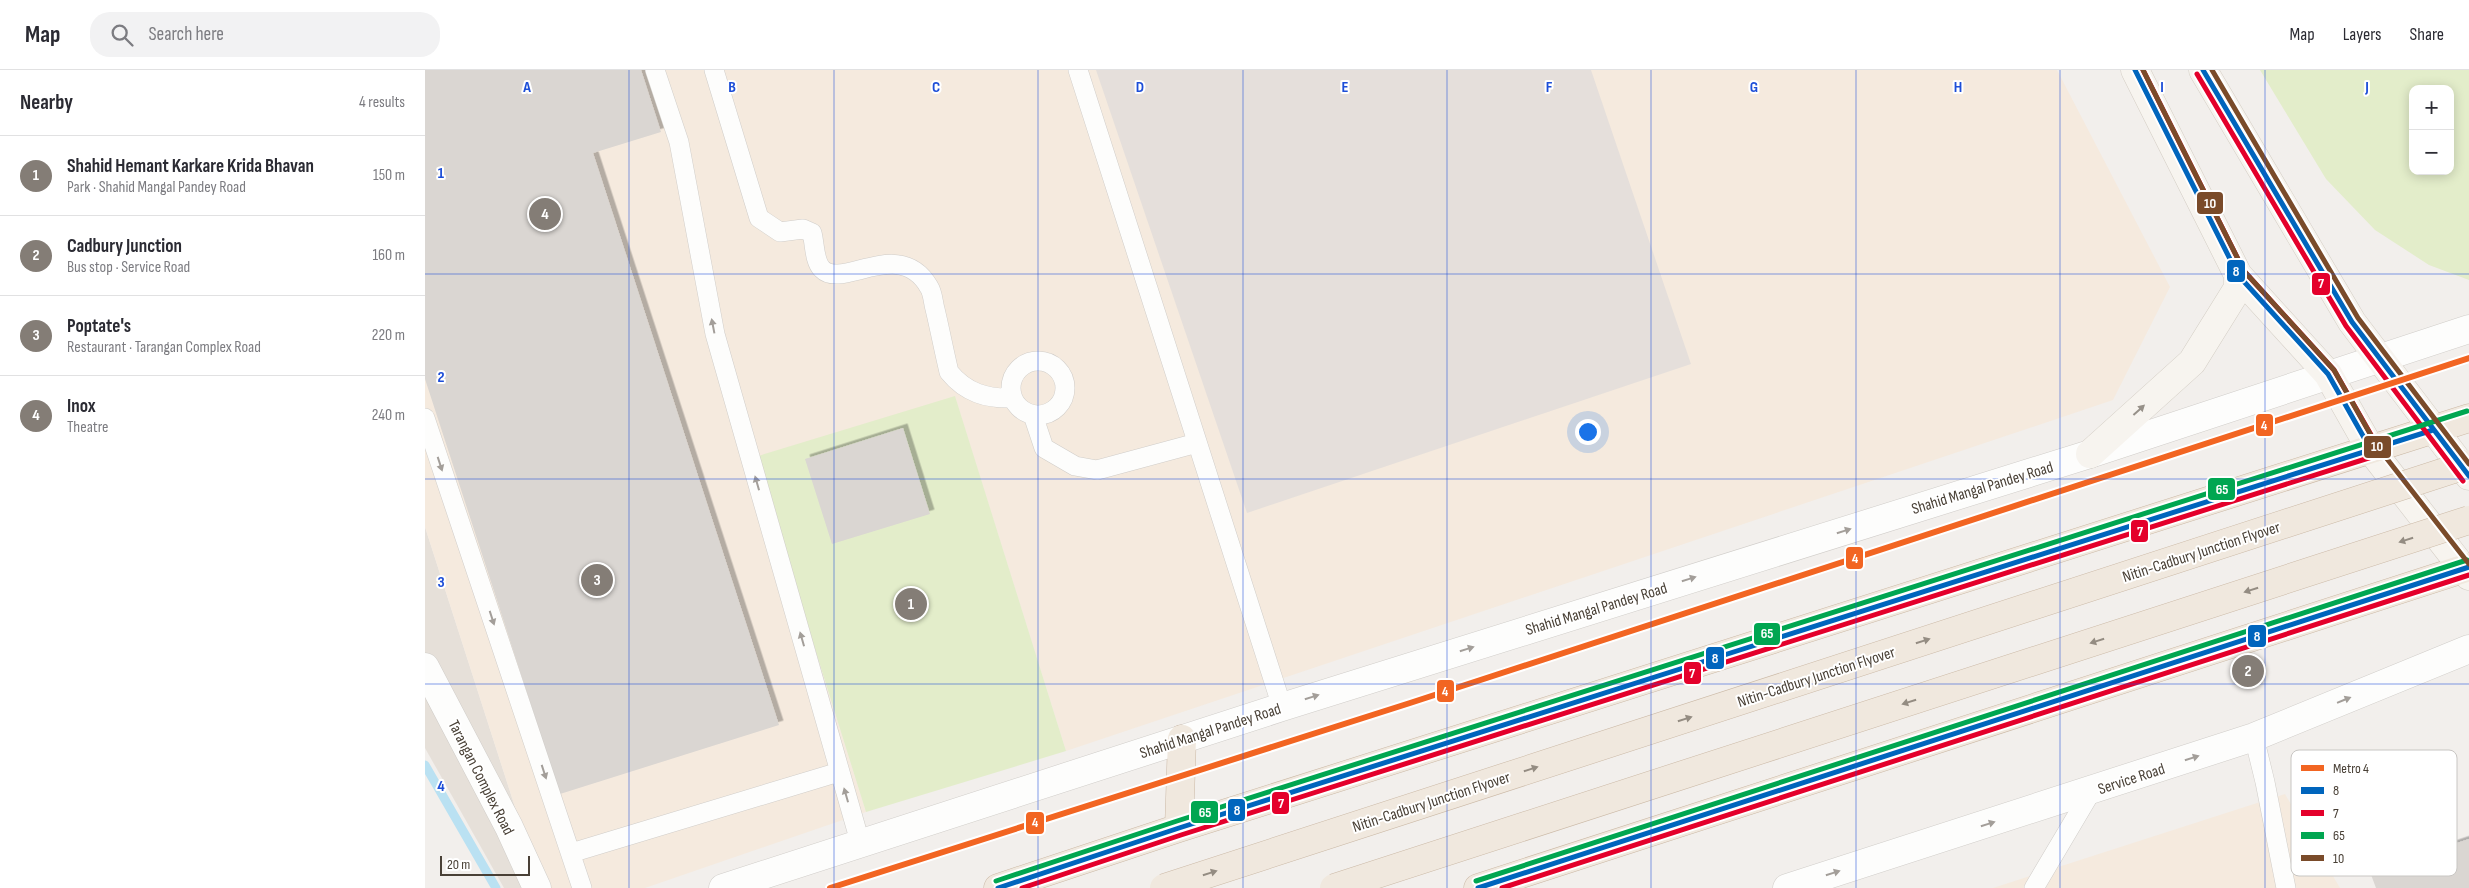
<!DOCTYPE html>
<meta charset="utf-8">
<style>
:root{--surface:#fff;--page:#f2f2f3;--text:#2b2b33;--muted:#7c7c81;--line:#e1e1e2;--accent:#847d76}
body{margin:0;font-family:"Sofia Sans Condensed",sans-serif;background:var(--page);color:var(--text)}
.controls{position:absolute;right:15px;top:15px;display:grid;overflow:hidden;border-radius:10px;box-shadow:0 2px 12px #0003}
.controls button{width:45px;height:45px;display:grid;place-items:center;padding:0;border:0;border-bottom:1px solid var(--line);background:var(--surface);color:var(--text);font:25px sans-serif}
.scale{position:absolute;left:15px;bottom:12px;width:90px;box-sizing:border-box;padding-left:5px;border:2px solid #494036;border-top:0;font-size:14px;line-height:18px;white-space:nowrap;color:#494036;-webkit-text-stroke:4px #fff;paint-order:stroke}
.you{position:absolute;left:1162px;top:361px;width:18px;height:18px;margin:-12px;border:4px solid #fff;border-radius:50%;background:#1a73e8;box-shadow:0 0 0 8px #1a73e833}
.badge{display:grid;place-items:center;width:32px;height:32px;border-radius:50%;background:var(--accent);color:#fff;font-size:16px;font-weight:700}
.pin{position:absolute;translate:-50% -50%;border:2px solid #fff;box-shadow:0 1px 5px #0006}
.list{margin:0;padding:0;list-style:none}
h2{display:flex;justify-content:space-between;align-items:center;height:65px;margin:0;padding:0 20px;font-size:21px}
h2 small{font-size:16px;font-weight:400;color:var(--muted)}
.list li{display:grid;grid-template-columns:32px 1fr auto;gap:15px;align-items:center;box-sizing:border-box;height:80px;padding:0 20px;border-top:1px solid var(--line)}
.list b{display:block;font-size:19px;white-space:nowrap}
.list p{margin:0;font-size:16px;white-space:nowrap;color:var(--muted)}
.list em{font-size:16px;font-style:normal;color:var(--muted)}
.icon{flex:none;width:28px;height:28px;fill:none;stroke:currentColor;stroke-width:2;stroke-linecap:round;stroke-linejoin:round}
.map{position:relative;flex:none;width:2044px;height:818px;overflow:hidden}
header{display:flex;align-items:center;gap:30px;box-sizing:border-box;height:70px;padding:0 25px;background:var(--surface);border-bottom:1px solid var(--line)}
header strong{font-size:24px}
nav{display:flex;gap:28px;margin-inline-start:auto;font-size:18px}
.search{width:350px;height:45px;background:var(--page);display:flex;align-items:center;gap:12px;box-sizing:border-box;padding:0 18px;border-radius:20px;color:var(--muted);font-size:19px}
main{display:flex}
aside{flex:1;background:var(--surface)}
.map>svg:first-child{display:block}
</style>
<header>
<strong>Map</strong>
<div class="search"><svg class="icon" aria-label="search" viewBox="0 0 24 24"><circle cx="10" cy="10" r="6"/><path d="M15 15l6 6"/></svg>Search here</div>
<nav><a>Map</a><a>Layers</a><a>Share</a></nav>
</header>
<main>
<aside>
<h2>Nearby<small>4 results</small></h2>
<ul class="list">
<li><span class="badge">1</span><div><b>Shahid Hemant Karkare Krida Bhavan</b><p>Park · Shahid Mangal Pandey Road</p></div><em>150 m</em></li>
<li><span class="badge">2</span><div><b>Cadbury Junction</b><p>Bus stop · Service Road</p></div><em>160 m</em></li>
<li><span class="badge">3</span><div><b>Poptate's</b><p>Restaurant · Tarangan Complex Road</p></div><em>220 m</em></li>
<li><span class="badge">4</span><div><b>Inox</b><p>Theatre</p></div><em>240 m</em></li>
</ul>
</aside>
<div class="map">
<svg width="2044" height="818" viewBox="0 0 2044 818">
<defs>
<filter id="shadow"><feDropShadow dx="4.5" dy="-4.5" stdDeviation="0" flood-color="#0004"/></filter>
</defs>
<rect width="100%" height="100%" fill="#f2efec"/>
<path fill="#e6e0d9" d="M 0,457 L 116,818 L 79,818 L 0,678 Z"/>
<path fill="#f5eade" d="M 0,0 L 1632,0 L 1745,217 L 1688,330 L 641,681 L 530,327 L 330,388 L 441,742 L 220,818 L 116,818 L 0,457 Z
M 1860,724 L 1915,818 L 1568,818 Z"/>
<path fill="#e5dfdb" d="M 671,0 L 1166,0 L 1266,294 L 822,443 Z"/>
<path fill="#e3edca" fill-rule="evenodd" d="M 1835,0 L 2044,0 L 2044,210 L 2004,195 L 1950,160 L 1901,109 ZM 1988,19 L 2025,19 L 2025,101 L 1988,101 Z
M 530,326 L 641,681 L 441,742 L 330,387 Z"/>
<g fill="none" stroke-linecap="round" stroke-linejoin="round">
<path stroke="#bae1f2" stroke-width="9" d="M 0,695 L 71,818"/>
</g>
<path fill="#dad6d2" filter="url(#shadow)" d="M 0,0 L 216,0 L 236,62 L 168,83 L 354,655 L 135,724 L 0,309 Z
M 478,358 L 505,444 L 407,474 L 380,389 Z
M 2044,769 L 2044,818 L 1951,818 L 1945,802 Z"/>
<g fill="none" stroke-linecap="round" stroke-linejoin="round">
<defs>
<path id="service" d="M 230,0 L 254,72 L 290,264 L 435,772
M 289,0 L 334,148 L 355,162 L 378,159 L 387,163 C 390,174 389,191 397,199 C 417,220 475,166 504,217 C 508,223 508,232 510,239 C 515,260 519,281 524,302 C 541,323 562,329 588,328
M 653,0 L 857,637
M586 318a27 27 0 1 1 54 0a27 27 0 1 1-54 0Z
M 608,345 L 619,378 L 650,396 L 672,400 L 772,373
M 0,348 L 157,818
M 1829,667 L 1840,712 L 1861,818
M 146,783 L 414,702
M 1609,818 L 1666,722"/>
<path id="minor" d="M 0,597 L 84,757 L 112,818"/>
<path id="tertiary" d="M 298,818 L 857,637 L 1665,384 L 2044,259
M 1362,818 L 1829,667 L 2044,579"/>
<path id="secondary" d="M 1710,0 L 1813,205 L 1903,304 L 1946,380 L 2044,506
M 1778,0 L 1927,252 L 2044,406
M 1665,384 L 1767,292 L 1813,218 L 1813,205"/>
<path id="trunk" d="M 754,758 L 757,669
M 573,818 L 754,758 L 2044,348
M 1053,818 L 2044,497"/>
</defs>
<use href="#service" stroke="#d0cdc9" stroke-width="20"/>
<use href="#minor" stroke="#d0cdc9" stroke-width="29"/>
<use href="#tertiary" stroke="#d0cdc9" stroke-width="29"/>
<use href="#secondary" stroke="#d3cdc4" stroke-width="29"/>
<use href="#trunk" stroke="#cbb9a6" stroke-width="29"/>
<use href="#service" stroke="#fdfdfc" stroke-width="19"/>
<use href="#minor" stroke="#fdfdfc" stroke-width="28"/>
<use href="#tertiary" stroke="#fdfdfc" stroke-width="28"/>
<use href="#secondary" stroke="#f7f4ef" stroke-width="28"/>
<use href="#trunk" stroke="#f0e8de" stroke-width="28"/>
<defs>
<path id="trunk-bridge" d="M 739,818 L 2044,394
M 909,818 L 2044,450"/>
</defs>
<use href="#trunk-bridge" stroke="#cbb9a6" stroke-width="29" stroke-linecap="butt"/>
<use href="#trunk-bridge" stroke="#f0e8de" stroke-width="28"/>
<defs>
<path id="bus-1" d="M 1710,0 L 1813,205 L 1903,304 L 1946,380
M 1778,0 L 1927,252 L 2044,406
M 573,818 L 754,758 L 2008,360
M 1053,818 L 2044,497"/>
<path id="bus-2" d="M 1772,4 L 1921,256 L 2038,411
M 597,818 L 756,765 L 1950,386 L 1953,377 L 1909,300 L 1819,201 L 1718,0
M 1077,818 L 2044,505"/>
<path id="bus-3" d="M 571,811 L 752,751 L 2042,341
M 1051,811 L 2042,490"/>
<path id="bus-4" d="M 1718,0 L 1819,201 L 1909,300 L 1952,376 L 2044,494
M 1787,0 L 1933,248 L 2044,394"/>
</defs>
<use href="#bus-1" stroke="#fff" stroke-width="9"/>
<use href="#bus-2" stroke="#fff" stroke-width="9"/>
<use href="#bus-3" stroke="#fff" stroke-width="9"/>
<use href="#bus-4" stroke="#fff" stroke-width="9"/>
<use href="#bus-1" stroke="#0065bd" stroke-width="5"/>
<use href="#bus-2" stroke="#e4002b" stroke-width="5"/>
<use href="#bus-3" stroke="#00a651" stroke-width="5"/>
<use href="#bus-4" stroke="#7a4b2a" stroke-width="5"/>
<defs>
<path id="metro-1" d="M 405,818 L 985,633 L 2044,288"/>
</defs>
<use href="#metro-1" stroke="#fff" stroke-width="10"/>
<use href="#metro-1" stroke="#f26522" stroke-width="6"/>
</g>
<defs><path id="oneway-solid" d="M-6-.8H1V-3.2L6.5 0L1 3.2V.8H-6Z" transform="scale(1.25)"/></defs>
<g fill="#a39e99">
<use href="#oneway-solid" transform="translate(288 256) rotate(-101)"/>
<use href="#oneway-solid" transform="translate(15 394) rotate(72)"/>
<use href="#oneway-solid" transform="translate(332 413) rotate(-106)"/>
<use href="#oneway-solid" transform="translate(1419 461) rotate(-17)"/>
<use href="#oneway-solid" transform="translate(1264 509) rotate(-17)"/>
<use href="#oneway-solid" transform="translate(67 548) rotate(72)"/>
<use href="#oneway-solid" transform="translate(377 569) rotate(-106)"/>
<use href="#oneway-solid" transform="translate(1042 579) rotate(-17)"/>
<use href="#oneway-solid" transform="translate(887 627) rotate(-17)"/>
<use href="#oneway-solid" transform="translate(1919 630) rotate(-22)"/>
<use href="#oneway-solid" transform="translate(1767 688) rotate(-18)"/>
<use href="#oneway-solid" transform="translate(119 702) rotate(72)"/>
<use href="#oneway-solid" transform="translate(421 725) rotate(-106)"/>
<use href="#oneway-solid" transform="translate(1563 754) rotate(-18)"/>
<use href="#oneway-solid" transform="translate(1408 803) rotate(-18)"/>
</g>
<use fill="#979189" href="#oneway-solid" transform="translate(1714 340) rotate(-42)"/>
<g fill="#948c82">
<use href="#oneway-solid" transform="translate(1981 470) rotate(162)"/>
<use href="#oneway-solid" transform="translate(1826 520) rotate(162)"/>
<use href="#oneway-solid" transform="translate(1498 571) rotate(-18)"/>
<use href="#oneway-solid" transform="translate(1672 571) rotate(162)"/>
<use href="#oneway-solid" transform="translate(1484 632) rotate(162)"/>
<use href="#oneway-solid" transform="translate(1260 649) rotate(-18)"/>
<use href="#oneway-solid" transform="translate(1106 699) rotate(-18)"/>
<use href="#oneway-solid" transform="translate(785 803) rotate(-18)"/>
</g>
<path fill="none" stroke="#1d4ed8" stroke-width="1" stroke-opacity="0.55" d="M 204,0 L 204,818M 409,0 L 409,818M 613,0 L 613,818M 818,0 L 818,818M 1022,0 L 1022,818M 1226,0 L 1226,818M 1431,0 L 1431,818M 1635,0 L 1635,818M 1840,0 L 1840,818M 0,204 L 2044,204M 0,409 L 2044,409M 0,614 L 2044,614"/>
<g text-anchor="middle" stroke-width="4" stroke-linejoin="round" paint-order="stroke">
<g font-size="16" fill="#494036" stroke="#fff">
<text transform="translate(1557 417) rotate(-17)" y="6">Shahid Mangal Pandey Road</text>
<text transform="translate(1776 481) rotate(-18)" y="6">Nitin-Cadbury Junction Flyover</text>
<text transform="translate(1171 538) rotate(-17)" y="6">Shahid Mangal Pandey Road</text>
<text transform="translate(1391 606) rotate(-18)" y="6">Nitin-Cadbury Junction Flyover</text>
<text transform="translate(785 660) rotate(-18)" y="6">Shahid Mangal Pandey Road</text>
<text transform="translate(57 707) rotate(63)" y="6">Tarangan Complex Road</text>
<text transform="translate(1706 708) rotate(-18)" y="6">Service Road</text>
<text transform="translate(1006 731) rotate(-18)" y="6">Nitin-Cadbury Junction Flyover</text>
</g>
</g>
<rect x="1866" y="680" width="166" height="126" rx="8" fill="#fff" stroke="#c8c6c3" stroke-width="1"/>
<rect x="1876" y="695" width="23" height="6" fill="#f26522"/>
<rect x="1876" y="717" width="23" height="7" fill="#0065bd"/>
<rect x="1876" y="740" width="23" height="6" fill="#e4002b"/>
<rect x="1876" y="762" width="23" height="7" fill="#00a651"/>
<rect x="1876" y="785" width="23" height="6" fill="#7a4b2a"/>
<g font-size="14" fill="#494036">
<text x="1908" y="703">Metro 4</text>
<text x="1908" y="725">8</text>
<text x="1908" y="748">7</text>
<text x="1908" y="770">65</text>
<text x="1908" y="793">10</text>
</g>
<g font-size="16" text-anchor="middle" font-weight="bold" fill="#1d4ed8" stroke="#fff" stroke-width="4" stroke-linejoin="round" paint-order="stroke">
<text x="102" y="22">A</text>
<text x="307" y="22">B</text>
<text x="511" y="22">C</text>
<text x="715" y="22">D</text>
<text x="920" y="22">E</text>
<text x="1124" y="22">F</text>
<text x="1329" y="22">G</text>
<text x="1533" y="22">H</text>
<text x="1737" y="22">I</text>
<text x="1942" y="22">J</text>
<text x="16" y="108">1</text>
<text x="16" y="312">2</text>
<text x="16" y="517">3</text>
<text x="16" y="721">4</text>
</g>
<g stroke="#fff" stroke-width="2">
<rect x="1771" y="121" width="28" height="24" rx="5" fill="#7a4b2a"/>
<rect x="1801" y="189" width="20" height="24" rx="5" fill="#0065bd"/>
<rect x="1886" y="202" width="20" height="24" rx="5" fill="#e4002b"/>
<rect x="1830" y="343" width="19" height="24" rx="5" fill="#f26522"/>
<rect x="1938" y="365" width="29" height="24" rx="5" fill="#7a4b2a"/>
<rect x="1782" y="407" width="29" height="24" rx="5" fill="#00a651"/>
<rect x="1705" y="449" width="19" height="24" rx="5" fill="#e4002b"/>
<rect x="1420" y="476" width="19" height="24" rx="5" fill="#f26522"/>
<rect x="1328" y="552" width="28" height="24" rx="5" fill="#00a651"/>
<rect x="1822" y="554" width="20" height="24" rx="5" fill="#0065bd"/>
<rect x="1280" y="576" width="20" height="24" rx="5" fill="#0065bd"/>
<rect x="1258" y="591" width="19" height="24" rx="5" fill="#e4002b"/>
<rect x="1011" y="609" width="19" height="24" rx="5" fill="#f26522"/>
<rect x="846" y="721" width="19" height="24" rx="5" fill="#e4002b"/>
<rect x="802" y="728" width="19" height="24" rx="5" fill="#0065bd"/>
<rect x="765" y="730" width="29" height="24" rx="5" fill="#00a651"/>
<rect x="600" y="741" width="20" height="24" rx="5" fill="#f26522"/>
</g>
<g font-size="14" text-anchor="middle" font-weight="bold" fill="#fff">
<text x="1785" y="138">10</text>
<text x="1811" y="206">8</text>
<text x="1896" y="218">7</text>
<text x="1839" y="360">4</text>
<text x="1952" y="381">10</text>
<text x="1797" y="424">65</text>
<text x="1715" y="466">7</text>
<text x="1430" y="493">4</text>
<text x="1342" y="568">65</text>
<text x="1832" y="571">8</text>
<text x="1290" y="593">8</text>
<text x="1267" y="608">7</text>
<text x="1020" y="626">4</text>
<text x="856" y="738">7</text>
<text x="812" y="745">8</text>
<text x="780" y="747">65</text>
<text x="610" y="757">4</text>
</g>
</svg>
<div class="controls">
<button>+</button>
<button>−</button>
</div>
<div class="scale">20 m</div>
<div class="you"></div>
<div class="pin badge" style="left:486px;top:534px">1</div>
<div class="pin badge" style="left:1823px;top:601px">2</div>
<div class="pin badge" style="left:172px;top:510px">3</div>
<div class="pin badge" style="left:120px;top:144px">4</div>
</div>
</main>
